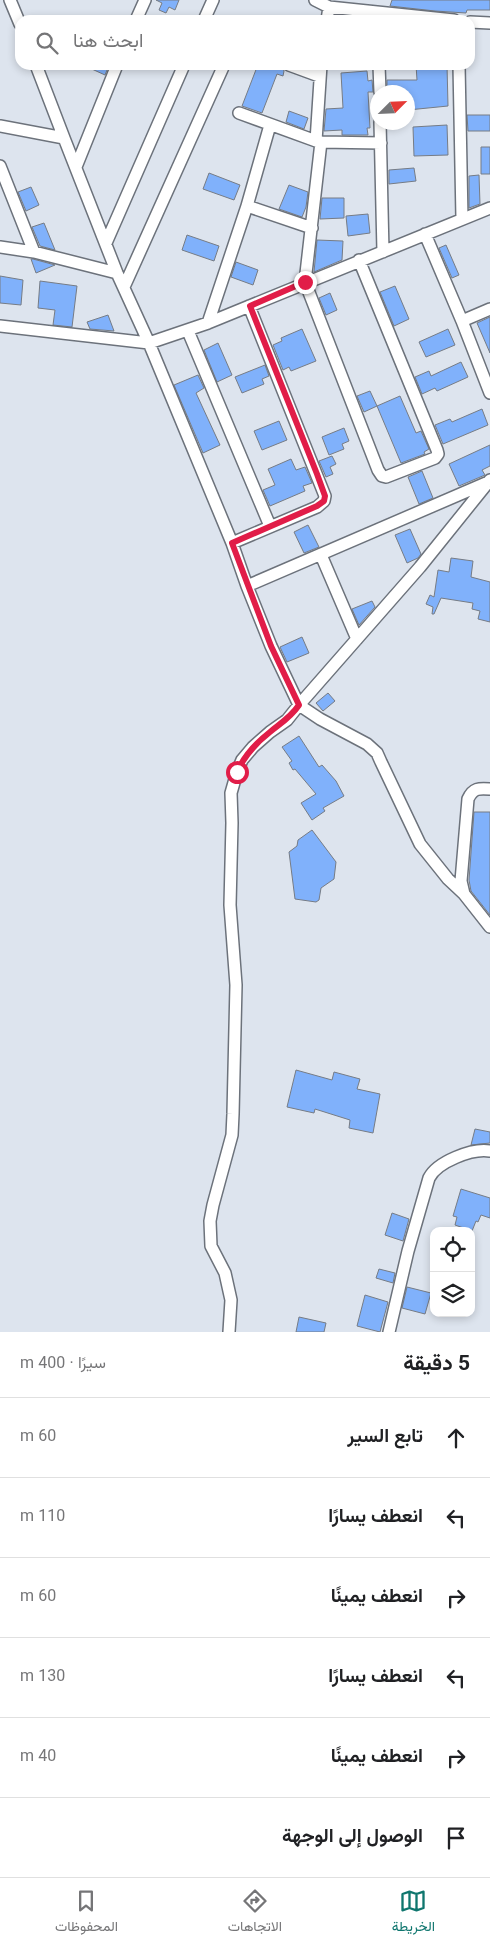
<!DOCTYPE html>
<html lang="ar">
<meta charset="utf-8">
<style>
:root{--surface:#fff;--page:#f6f6f6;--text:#202124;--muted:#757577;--line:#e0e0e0;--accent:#0f766e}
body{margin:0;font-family:Georgia,Vazirmatn,serif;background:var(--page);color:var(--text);direction:rtl}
.controls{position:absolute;right:15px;bottom:15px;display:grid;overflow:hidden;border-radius:10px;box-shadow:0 2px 8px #0003}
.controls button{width:45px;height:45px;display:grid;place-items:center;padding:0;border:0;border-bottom:1px solid var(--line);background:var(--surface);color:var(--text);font:25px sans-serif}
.compass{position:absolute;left:370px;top:85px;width:45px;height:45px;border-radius:50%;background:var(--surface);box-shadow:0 2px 8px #0003;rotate:66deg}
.stop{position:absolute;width:15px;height:15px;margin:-11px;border:4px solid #e11d48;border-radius:50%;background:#fff}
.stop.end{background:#e11d48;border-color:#fff;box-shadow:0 1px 5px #0008}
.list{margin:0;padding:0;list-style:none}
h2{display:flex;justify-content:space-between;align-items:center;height:65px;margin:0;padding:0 20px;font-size:21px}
h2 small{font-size:16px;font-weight:400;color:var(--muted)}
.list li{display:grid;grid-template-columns:32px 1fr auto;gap:15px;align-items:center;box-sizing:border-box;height:80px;padding:0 20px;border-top:1px solid var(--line)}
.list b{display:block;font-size:19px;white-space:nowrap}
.list em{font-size:16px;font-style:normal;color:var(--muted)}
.icon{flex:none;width:28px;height:28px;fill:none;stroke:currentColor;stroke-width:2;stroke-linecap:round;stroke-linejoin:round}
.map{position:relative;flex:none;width:490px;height:1332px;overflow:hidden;direction:ltr}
.search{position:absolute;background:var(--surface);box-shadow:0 2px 8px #0003;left:15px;right:15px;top:15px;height:55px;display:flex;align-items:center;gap:12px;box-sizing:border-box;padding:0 18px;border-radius:15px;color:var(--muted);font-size:19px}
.sheet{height:545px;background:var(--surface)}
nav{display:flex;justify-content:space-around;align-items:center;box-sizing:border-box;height:70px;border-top:1px solid var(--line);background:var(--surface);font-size:14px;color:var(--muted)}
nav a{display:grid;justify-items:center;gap:2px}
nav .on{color:var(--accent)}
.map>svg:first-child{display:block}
</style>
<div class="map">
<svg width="490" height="1332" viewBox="0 0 490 1332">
<rect width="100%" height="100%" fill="#dde4ee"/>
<path fill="#80b1fb" stroke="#767c85" d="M 156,0 L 179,0 L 175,10 L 169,7 L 166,13 L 159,10 L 162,3 Z
M 392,0 L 490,0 L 490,10 L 467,10 L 466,13 L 435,11 L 390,6 Z
M 83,65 L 109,65 L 105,75 Z
M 256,65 L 282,65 L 284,71 L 283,76 L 277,74 L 262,113 L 242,106 L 257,67 Z
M 416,65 L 447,65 L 448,106 L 408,110 L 408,92 L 387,92 L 387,80 L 417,80 Z
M 367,71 L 368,81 L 372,80 L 373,92 L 368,92 L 370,128 L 367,128 L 368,135 L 342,135 L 342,130 L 324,131 L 326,109 L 343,108 L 341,73 Z
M 289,111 L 308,118 L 304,129 L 286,122 Z
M 467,115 L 490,115 L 490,131 L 468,131 Z
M 447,125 L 448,155 L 414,156 L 413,127 Z
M 481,147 L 490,147 L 490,174 L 481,174 Z
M 414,168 L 416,181 L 389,184 L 389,170 Z
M 209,173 L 240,185 L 234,200 L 203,189 Z
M 479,175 L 480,204 L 469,208 L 469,176 Z
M 289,185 L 308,192 L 306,207 L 302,217 L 279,209 Z
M 31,187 L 39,205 L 26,211 L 18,192 Z
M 322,198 L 344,198 L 344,218 L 320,219 Z
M 368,214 L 370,233 L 348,236 L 346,216 Z
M 44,223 L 55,250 L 40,246 L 32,227 Z
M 187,235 L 219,246 L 214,261 L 182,250 Z
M 317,240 L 343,241 L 342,260 L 314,272 Z
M 446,245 L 459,275 L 452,278 L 439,248 Z
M 31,259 L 33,259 L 55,265 L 36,273 Z
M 236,262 L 258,270 L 253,285 L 231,277 Z
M 0,276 L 23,280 L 21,305 L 0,303 Z
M 40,281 L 77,286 L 72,327 L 53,325 L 55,310 L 38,308 Z
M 395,286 L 409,319 L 394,326 L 380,292 Z
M 330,293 L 337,310 L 326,315 L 319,298 Z
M 108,315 L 114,331 L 90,329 L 87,322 Z
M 490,317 L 490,353 L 477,323 Z
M 302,329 L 316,361 L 291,371 L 289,367 L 283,370 L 273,345 L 282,341 L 281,338 Z
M 448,329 L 455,345 L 426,357 L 419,342 Z
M 218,343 L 232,375 L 217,382 L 204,350 Z
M 461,362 L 468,377 L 437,391 L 435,388 L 422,394 L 415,377 L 429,371 L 431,376 Z
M 265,365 L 269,376 L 262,379 L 264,384 L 242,393 L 235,377 Z
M 198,375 L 204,388 L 196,393 L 220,445 L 203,453 L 174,385 Z
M 370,391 L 377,406 L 364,412 L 357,396 Z
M 400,396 L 416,433 L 421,431 L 429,449 L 424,452 L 425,454 L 401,463 L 377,406 Z
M 482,409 L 488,425 L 443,444 L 435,425 L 450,419 L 452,422 Z
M 279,421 L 287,440 L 262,450 L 254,431 Z
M 344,428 L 349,441 L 342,444 L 344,449 L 329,455 L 322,437 Z
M 490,445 L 490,466 L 482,470 L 485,475 L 459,486 L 449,464 Z
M 332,456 L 336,464 L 330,467 L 333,474 L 326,477 L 319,461 Z
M 291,459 L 296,470 L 305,467 L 312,483 L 303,486 L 305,491 L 270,506 L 263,490 L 275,485 L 268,469 Z
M 422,471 L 433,498 L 419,504 L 408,477 Z
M 308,525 L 319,547 L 304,553 L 294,532 Z
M 410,529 L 421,554 L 418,558 L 407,563 L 395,535 Z
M 451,558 L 473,561 L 471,577 L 490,582 L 490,622 L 478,619 L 480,611 L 472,609 L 473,603 L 441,598 L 434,614 L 432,614 L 433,607 L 426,604 L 430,595 L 434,597 L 438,570 L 449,572 Z
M 372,601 L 375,607 L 359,625 L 352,609 Z
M 302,637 L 309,653 L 287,662 L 280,647 Z
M 328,693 L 335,701 L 323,711 L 316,703 Z
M 299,736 L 319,767 L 322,765 L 336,781 L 344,796 L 323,808 L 325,811 L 312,820 L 301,803 L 316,794 L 295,769 L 293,770 L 289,763 L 292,761 L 282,747 Z
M 474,812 L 490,812 L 490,915 L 471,891 L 469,880 Z
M 312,830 L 336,862 L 334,879 L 321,888 L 319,900 L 316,902 L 295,899 L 289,852 L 297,846 L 298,840 Z
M 296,1070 L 332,1080 L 334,1072 L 360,1079 L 357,1089 L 380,1094 L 373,1133 L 349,1128 L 350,1120 L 315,1109 L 314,1113 L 287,1107 Z
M 475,1129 L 490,1132 L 490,1143 L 471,1145 Z
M 461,1189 L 490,1198 L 490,1218 L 481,1215 L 478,1222 L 476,1221 L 472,1231 L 455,1225 L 457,1217 L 453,1216 Z
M 392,1213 L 409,1219 L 403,1241 L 385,1235 Z
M 379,1269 L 395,1273 L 393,1283 L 376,1278 Z
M 407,1287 L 431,1293 L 425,1314 L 402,1308 Z
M 365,1295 L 388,1302 L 380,1332 L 357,1326 Z
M 299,1317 L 326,1323 L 324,1332 L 296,1332 Z"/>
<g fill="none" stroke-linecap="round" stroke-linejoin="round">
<defs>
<path id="minor" d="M 10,0 L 20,24
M 315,0 L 329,7 L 454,20
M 136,20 L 145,0
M 204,20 L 213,0
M 327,20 L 329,7
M 470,22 L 490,23
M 36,65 L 64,138
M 289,65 L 319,76
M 321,65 L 316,141 L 321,142 L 305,282 L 378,470 L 382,476 L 386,477 L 435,458 L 438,454 L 437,450 L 359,260
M 379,65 L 380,92
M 459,65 L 462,219
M 239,113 L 316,141
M 380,122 L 383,252
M 0,126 L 64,138 L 117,273 L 149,343 L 232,543 L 247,586 L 271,646 L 299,705 L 420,567 L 490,480
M 321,142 L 381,143
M 0,166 L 34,252
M 76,167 L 117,65
M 247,206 L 270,125
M 425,234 L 462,321 L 490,393
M 106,243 L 184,65
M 0,247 L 34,252 L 117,273
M 124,287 L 224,65
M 462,321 L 490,309
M 208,323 L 247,206 L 312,228
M 0,326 L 149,343 L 208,323 L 490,208
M 188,331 L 270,526
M 232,543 L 317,507 L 324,501 L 325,496 L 249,306
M 321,555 L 357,639
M 247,586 L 486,483
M 490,789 C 479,788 473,788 468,799 L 461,881 L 464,894 L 490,927
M 229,1332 L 231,1300 L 225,1273 L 211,1246 L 210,1221 L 213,1205 L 232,1135 L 233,1114 L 236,985 L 230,905 L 232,823 L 231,793 L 237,772 L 242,760 L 253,747 L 270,732 L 287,720 L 299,705 L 320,719 L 367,744 L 377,753 L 381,762 L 420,844 L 448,879 L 464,894
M 389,1332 L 408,1251 L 429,1178 C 437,1162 472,1148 490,1151"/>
</defs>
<use href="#minor" stroke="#6c727b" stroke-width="14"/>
<use href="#minor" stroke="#fff" stroke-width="11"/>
</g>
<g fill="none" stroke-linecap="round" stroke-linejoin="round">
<path stroke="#e11d48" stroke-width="6" d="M 237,772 C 244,756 256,743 270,732 C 281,723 291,717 299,705 L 271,646 L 232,543 L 317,506 L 324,501 L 325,496 L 317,474 L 250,306 L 305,282"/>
</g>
</svg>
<div class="controls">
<button><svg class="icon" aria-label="locate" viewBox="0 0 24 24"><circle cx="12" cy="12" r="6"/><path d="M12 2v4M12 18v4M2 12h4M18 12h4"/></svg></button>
<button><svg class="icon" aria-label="layers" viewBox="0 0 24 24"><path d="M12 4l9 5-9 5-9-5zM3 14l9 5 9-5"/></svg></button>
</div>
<svg class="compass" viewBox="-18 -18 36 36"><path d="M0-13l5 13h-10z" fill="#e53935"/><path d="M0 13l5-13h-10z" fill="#757577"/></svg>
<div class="stop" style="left:237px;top:772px"></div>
<div class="stop end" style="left:305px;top:282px"></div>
<div class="search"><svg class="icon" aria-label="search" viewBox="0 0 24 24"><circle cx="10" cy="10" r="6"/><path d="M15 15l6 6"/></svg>ابحث هنا</div>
</div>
<section class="sheet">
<h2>5 دقيقة<small>سيرًا · 400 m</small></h2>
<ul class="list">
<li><svg class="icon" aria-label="ahead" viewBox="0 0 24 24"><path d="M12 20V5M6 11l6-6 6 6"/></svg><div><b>تابع السير</b></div><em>60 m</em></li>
<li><svg class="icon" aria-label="left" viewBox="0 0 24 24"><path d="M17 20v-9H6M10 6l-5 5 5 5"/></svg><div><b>انعطف يسارًا</b></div><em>110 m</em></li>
<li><svg class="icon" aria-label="right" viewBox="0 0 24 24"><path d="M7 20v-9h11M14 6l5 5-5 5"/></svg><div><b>انعطف يمينًا</b></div><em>60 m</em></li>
<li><svg class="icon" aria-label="left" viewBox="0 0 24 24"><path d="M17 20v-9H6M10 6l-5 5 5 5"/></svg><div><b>انعطف يسارًا</b></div><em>130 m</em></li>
<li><svg class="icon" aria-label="right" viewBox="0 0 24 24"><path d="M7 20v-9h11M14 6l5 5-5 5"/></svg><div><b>انعطف يمينًا</b></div><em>40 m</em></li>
<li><svg class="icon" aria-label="arrive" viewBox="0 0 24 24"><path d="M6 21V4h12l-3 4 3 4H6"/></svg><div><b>الوصول إلى الوجهة</b></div></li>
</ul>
</section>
<nav>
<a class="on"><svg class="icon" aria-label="map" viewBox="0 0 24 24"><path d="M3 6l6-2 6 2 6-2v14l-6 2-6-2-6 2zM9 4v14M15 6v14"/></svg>الخريطة</a>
<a><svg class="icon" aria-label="directions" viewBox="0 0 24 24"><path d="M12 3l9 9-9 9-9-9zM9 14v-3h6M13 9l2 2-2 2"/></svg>الاتجاهات</a>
<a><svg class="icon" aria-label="saved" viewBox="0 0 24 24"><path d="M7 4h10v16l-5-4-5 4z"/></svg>المحفوظات</a>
</nav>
